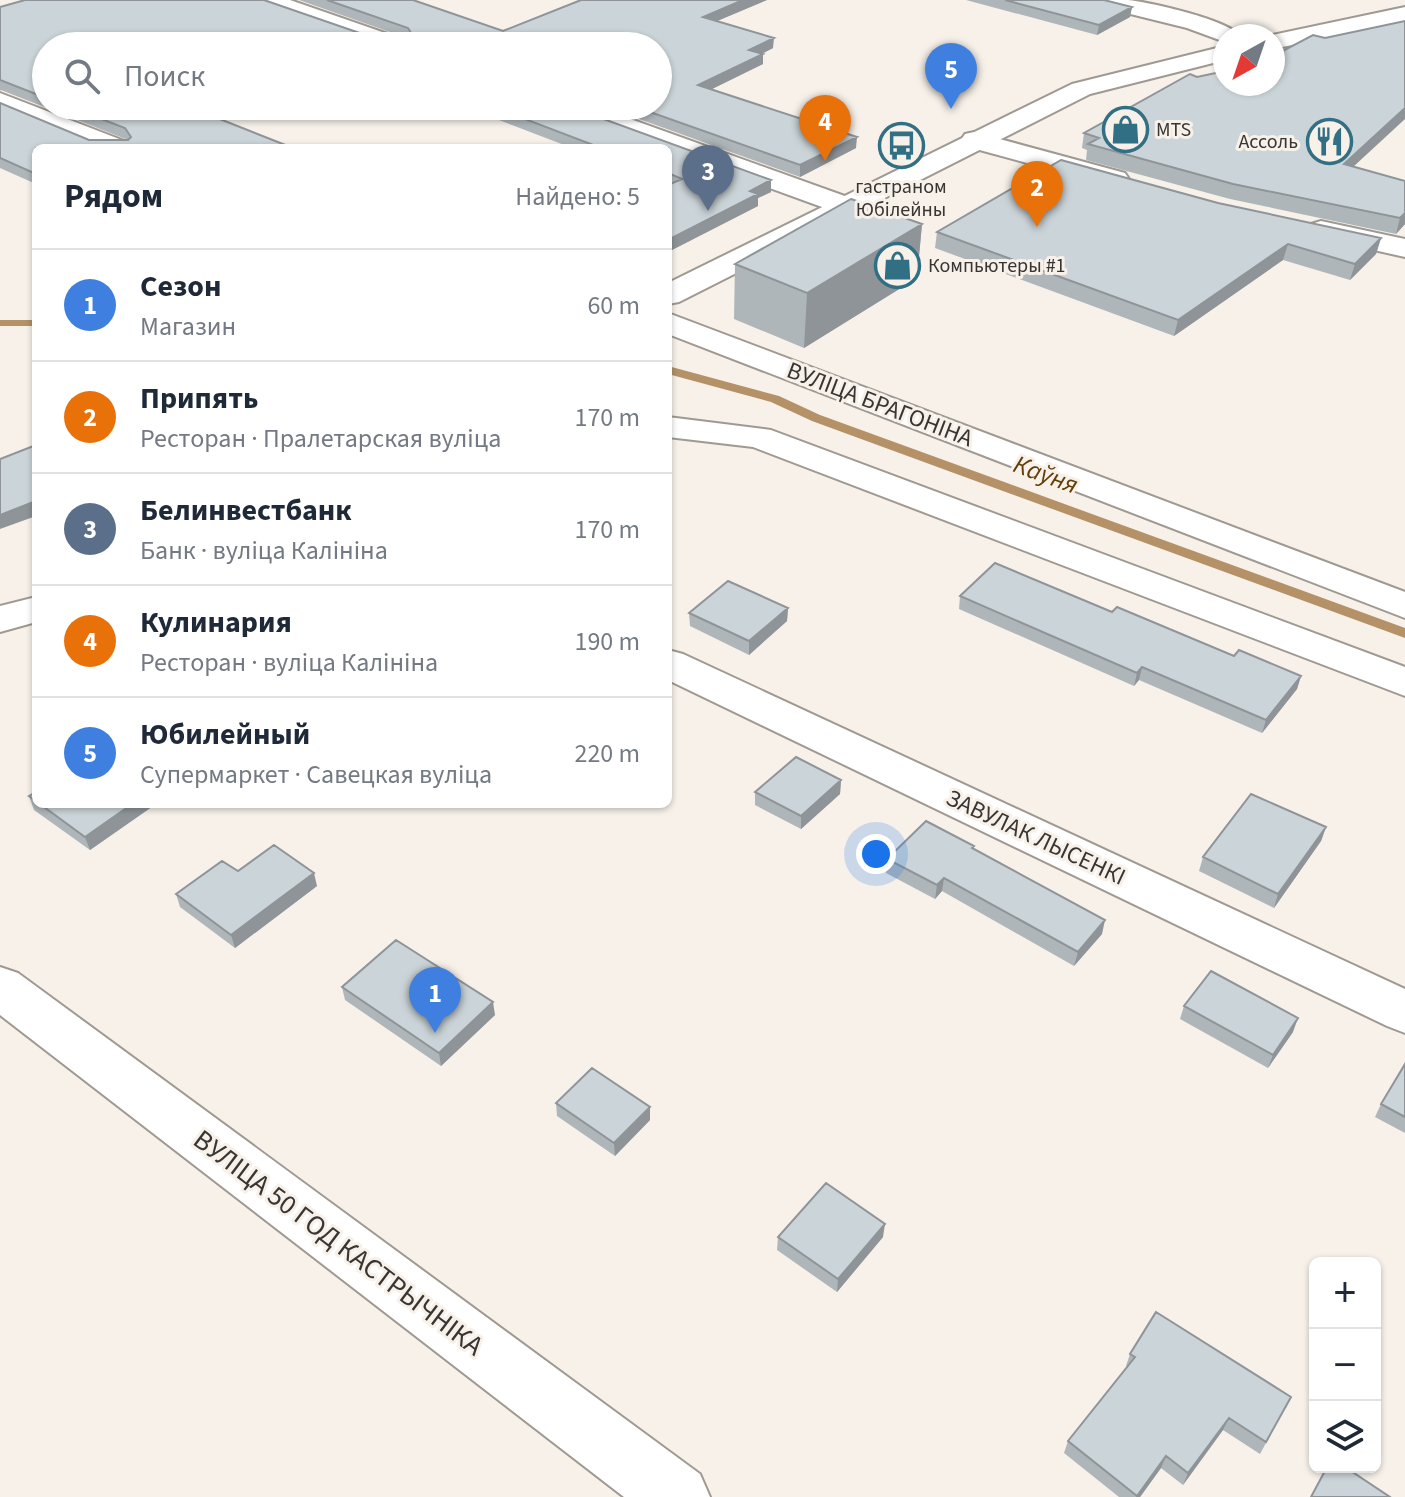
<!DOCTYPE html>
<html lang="ru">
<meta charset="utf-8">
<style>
:root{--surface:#fff;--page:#f2f2f3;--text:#1f2937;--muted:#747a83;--line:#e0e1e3;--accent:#306f84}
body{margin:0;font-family:"Source Sans 3",sans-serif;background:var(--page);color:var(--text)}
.controls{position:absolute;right:24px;bottom:24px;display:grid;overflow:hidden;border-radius:12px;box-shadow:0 2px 6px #0004}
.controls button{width:72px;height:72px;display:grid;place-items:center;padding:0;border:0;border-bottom:2px solid var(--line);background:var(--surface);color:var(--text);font:40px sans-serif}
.compass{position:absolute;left:1213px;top:24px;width:72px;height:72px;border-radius:50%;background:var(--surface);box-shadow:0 2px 6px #0004;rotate:220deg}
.you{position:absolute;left:876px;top:854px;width:28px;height:28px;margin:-20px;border:6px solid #fff;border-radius:50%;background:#1a73e8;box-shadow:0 0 0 12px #1a73e833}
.badge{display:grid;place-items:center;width:52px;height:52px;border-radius:50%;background:var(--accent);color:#fff;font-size:26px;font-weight:700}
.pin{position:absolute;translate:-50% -66px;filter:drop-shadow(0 2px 4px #0008)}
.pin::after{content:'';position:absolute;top:42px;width:28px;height:24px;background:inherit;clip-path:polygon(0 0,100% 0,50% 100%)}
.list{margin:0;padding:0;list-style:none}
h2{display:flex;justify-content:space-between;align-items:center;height:104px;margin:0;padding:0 32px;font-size:34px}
h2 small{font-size:26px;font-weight:400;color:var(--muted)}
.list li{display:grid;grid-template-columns:52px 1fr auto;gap:24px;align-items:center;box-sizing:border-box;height:112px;padding:0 32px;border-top:2px solid var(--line)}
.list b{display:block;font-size:30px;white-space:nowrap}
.list p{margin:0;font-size:26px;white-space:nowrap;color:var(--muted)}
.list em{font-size:26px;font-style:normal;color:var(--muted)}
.icon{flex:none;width:44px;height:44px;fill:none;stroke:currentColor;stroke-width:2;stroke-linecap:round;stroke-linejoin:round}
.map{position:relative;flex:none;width:1405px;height:1497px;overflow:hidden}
.search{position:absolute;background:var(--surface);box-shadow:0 2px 6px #0004;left:32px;top:32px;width:640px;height:88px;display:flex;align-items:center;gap:20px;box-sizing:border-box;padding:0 28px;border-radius:44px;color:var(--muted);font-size:30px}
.panel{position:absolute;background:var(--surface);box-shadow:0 2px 6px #0004;left:32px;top:144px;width:640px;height:664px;border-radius:12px}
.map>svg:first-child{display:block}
</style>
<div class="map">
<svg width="1405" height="1497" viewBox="0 0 1405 1497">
<rect width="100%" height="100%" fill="#f7f1ea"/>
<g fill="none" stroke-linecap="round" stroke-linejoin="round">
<path fill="#b49167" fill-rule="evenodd" d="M 0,320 L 36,320 L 36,326 L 0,326 Z
M 668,366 L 779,396 L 820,415 L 1405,628 L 1405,638 L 812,421 L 771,402 L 668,374 Z"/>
<defs>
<path id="minor" d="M 257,0 L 290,0 L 408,41 L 411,46 L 376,46 L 260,5 Z
M 1091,0 C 1103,0 1116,0 1128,0 C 1149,2 1229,20 1240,36 L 1225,36 L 1225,42 L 1187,28 L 1094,5 Z
M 0,93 L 127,142 L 131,148 L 93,148 L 0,110 Z
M 557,106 L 594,106 L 853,199 L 857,205 L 853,211 L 843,214 L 833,211 L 668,151 L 668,148 L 561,111 Z
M 974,132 L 1125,173 L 1129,179 L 1125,185 L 1115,187 L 965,146 L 961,140 L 965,134 Z
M 1321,221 L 1405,239 L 1405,257 L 1311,236 L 1306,230 L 1311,224 Z
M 668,417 L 771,430 L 1405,667 L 1405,696 L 753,447 L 668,437 Z
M 668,650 L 683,654 L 1405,989 L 1405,1033 L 1387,1026 L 668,680 Z"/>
<path id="tertiary" d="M 668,313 L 1405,592 L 1405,618 L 668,334 Z"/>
<path id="secondary" d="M 1405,7 L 1405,21 L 1273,49 L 1273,36 L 1268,36 Z
M 1225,46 L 1225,60 L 1090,94 L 679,302 L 668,304 L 668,283 L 1072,84 Z
M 36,597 L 36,622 L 0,632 L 0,606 Z
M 0,967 L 18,973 L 700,1474 L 710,1497 L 624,1497 L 0,1015 Z"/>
</defs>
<use href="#minor" stroke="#9f9992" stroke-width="4"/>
<use href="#tertiary" stroke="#9f9992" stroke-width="4"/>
<use href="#secondary" stroke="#9f9992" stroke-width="4"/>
<use href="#minor" fill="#fff" fill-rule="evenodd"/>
<use href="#tertiary" fill="#fff" fill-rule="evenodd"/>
<use href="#secondary" fill="#fff" fill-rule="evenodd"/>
</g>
<path fill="#afb6ba" d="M 299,0 L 413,0 L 503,31 L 581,0 L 767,0 L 717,21 L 773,48 L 762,54 L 763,64 L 711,89 L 856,148 L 800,177 L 603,106 L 658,106 L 658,46 L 46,46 L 46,106 L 242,106 L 213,117 L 293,148 L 36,148 L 36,184 L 0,168 L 0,103 L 89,140 L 128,140 L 1,90 L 0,91 L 0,7 L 374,38 L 404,37 Z
M 966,0 L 1104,0 L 1132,7 L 1130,17 L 1097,35 Z
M 455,106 L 568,106 L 771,180 L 771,192 L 758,198 L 758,206 L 668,252 L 668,148 L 572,148 L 481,113 L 477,114 Z
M 1084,133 L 1353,167 L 1405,181 L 1405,224 L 1396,234 L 1230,199 L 1086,160 L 1087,150 L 1082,148 Z
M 1218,203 L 1381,238 L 1376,254 L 1350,280 L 1283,260 L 1174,336 L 935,248 L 937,232 Z
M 922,224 L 917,278 L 804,348 L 734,319 L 735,264 Z
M 960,596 L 1112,612 L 1234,656 L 1301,676 L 1297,689 L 1262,733 L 1139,680 L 1134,686 L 959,609 Z
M 788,608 L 787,621 L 749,655 L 690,626 L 689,613 Z
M 841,780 L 840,794 L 801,829 L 755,805 L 755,792 Z
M 36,792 L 36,804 L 156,804 L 90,850 L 34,810 L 29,796 Z
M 1326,827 L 1321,841 L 1274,908 L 1199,871 L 1203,857 Z
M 974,846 L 974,849 L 1102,934 L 1074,966 L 942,891 L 935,899 L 886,873 L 887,859 Z
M 317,886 L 235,948 L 180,907 L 176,894 Z
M 342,987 L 495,1015 L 441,1066 L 345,1000 Z
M 1184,1006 L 1293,1032 L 1268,1068 L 1180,1019 Z
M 1405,1064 L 1405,1133 L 1375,1117 L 1381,1104 Z
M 556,1103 L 650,1120 L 615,1156 L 557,1116 Z
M 778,1237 L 883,1237 L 837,1292 L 777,1250 Z
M 1130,1354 L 1291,1397 L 1260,1454 L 1223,1430 L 1183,1485 L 1161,1468 L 1140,1497 L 1119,1497 L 1064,1453 L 1068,1441 L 1127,1367 L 1126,1366 Z"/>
<path fill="#8e9497" d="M 743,0 L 767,0 L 703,27 L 703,17 Z
M 1132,7 L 1130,17 L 1097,35 L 1099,25 Z
M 774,38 L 773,48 L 749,60 L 749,50 Z
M 763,54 L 763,64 L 698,96 L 698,85 Z
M 209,106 L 242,106 L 199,121 L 197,110 Z
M 477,106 L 480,106 L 481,113 L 477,114 Z
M 1405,108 L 1405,119 L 1340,179 L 1344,164 Z
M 857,137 L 856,148 L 800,177 L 800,165 Z
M 771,180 L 771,192 L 758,198 L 758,206 L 668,252 L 668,240 L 750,191 Z
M 1405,213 L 1405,224 L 1396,234 L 1400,218 Z
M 922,224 L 917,278 L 804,348 L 807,293 Z
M 1381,238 L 1376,254 L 1350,280 L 1355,264 Z
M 1288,244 L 1283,260 L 1174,336 L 1178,320 Z
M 36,501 L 36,516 L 0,529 L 0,515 Z
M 788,608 L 787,621 L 749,655 L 749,641 Z
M 1142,667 L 1139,680 L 1134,686 L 1137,673 Z
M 1301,676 L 1297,689 L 1262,733 L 1266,720 Z
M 671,702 L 671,716 L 668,718 L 668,705 Z
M 841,780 L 840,794 L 801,829 L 801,816 Z
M 132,804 L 156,804 L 90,850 L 85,837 Z
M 1326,827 L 1321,841 L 1274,908 L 1278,894 Z
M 314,873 L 317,886 L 235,948 L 231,935 Z
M 944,878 L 942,891 L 935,899 L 937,885 Z
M 1105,920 L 1102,934 L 1074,966 L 1078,952 Z
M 493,1002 L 495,1015 L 441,1066 L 439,1053 Z
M 1298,1018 L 1293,1032 L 1268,1068 L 1273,1055 Z
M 650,1107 L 650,1120 L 615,1156 L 614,1143 Z
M 885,1224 L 883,1237 L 837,1292 L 838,1279 Z
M 1229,1418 L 1223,1430 L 1183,1485 L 1188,1473 Z
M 1166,1456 L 1161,1468 L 1140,1497 L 1136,1497 Z"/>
<path fill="#cbd4d8" stroke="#8e9497" stroke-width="2" d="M 25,0 L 264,0 L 374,38 L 413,36 L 408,28 L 327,0 L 413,0 L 503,31 L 581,0 L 743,0 L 703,17 L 774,38 L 749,50 L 763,54 L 698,85 L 857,137 L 800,165 L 633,106 L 658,106 L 658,46 L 46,46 L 46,98 L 0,80 L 0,7 Z
M 1005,0 L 1104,0 L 1132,7 L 1099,25 Z
M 1405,21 L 1405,108 L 1344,164 L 1405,181 L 1405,213 L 1400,218 L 1233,184 L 1088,144 L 1099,138 L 1084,133 L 1190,74 L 1197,77 L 1225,71 L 1225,84 L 1273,84 L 1273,56 L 1313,35 L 1325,38 Z
M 0,103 L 89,140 L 128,140 L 131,137 L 125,128 L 68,106 L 209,106 L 197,110 L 293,148 L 36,148 L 36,174 L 0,158 Z
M 491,106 L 568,106 L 771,180 L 750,191 L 758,194 L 668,240 L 668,185 L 682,179 L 668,173 L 668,148 L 601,148 Z
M 1061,160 L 1218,203 L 1381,238 L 1355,264 L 1288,244 L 1178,320 L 937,232 Z
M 851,199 L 922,224 L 807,293 L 735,264 Z
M 36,445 L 36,501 L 0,515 L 0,459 Z
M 995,563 L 1112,612 L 1117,607 L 1234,656 L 1239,650 L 1301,676 L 1266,720 L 1142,667 L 1137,673 L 960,596 Z
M 728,581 L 788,608 L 749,641 L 689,613 Z
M 796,757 L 841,780 L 801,816 L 755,792 Z
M 36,792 L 36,801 L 29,796 Z
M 1251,794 L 1326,827 L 1278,894 L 1203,857 Z
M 40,804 L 132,804 L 85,837 Z
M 926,821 L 974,846 L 972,848 L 1105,920 L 1078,952 L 944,878 L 937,885 L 887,859 Z
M 274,845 L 314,873 L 231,935 L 176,894 L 222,861 L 238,871 Z
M 396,940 L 493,1002 L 439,1053 L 342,987 Z
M 1211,971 L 1298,1018 L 1273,1055 L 1184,1006 Z
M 1405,1064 L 1405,1117 L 1381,1104 Z
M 592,1068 L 650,1107 L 614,1143 L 556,1103 Z
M 826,1183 L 885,1224 L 838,1279 L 778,1237 Z
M 1156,1312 L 1291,1397 L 1266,1442 L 1229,1418 L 1188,1473 L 1166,1456 L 1137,1496 L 1068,1441 L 1135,1357 L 1130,1354 Z
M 1327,1467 L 1345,1467 L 1390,1497 L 1311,1497 Z"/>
<defs>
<symbol id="shop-ring" viewBox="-11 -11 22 22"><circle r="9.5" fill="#f7f1ea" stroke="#306f84" stroke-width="1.5"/><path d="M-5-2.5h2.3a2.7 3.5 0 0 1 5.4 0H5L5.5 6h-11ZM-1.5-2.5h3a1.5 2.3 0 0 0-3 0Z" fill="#306f84"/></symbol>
<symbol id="restaurant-ring" viewBox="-11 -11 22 22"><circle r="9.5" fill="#f7f1ea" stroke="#306f84" stroke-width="1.5"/><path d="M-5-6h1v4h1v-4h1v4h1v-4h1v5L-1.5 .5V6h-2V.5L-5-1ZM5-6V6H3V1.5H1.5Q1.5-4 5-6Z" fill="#306f84"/></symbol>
<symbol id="bus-ring" viewBox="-11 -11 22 22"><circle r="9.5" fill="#f7f1ea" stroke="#306f84" stroke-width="1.5"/><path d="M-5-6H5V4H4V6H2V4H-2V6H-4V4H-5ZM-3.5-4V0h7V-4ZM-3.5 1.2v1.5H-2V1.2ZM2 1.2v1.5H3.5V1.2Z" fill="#306f84"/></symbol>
</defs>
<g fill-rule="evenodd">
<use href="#shop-ring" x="1100" y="104" width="51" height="51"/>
<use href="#restaurant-ring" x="1304" y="116" width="51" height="51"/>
<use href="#bus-ring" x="876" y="120" width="51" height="51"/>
<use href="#shop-ring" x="872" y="240" width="51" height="51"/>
</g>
<g text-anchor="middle" stroke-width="6" stroke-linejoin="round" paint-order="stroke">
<g font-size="20" fill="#383533" stroke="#f7f1ea" text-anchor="start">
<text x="1156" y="136">MTS</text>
<text x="1298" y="148" text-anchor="end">Ассоль</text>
<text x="901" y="193" text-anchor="middle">гастраном<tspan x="901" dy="23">Юбілейны</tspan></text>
<text x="928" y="272">Компьютеры #1</text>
</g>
<g font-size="24" fill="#383533" stroke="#f7f1ea">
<text transform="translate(880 404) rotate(21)" y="8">ВУЛІЦА БРАГОНІНА</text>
<text transform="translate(1036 837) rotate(25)" y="8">ЗАВУЛАК ЛЫСЕНКІ</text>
</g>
<g font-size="26" font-style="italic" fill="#623e08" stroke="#f7f1ea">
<text transform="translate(1046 474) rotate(20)" y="9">Каўня</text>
</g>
<g font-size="28" fill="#383533" stroke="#f7f1ea">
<text transform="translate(339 1242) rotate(37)" y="10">ВУЛІЦА 50 ГОД КАСТРЫЧНІКА</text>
</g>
</g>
</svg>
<div class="controls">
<button>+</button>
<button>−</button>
<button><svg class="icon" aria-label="layers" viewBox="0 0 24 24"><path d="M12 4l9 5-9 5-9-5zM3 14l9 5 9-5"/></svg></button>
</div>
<svg class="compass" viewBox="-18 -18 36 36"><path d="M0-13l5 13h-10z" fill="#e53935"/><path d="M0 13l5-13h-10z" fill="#747a83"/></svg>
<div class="you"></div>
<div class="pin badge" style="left:435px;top:1033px;background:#3f7fe0">1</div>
<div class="pin badge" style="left:1037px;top:227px;background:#e8710a">2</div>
<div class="pin badge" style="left:708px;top:211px;background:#5c6f8a">3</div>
<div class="pin badge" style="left:825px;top:161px;background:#e8710a">4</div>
<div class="pin badge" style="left:951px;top:109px;background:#3f7fe0">5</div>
<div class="search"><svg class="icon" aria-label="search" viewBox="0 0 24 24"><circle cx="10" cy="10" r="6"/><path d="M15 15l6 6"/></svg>Поиск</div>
<section class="panel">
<h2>Рядом<small>Найдено: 5</small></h2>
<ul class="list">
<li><span class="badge" style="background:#3f7fe0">1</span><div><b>Сезон</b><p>Магазин</p></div><em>60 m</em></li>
<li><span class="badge" style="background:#e8710a">2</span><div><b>Припять</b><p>Ресторан · Пралетарская вуліца</p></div><em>170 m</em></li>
<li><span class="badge" style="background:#5c6f8a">3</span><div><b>Белинвестбанк</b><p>Банк · вуліца Калініна</p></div><em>170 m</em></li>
<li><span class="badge" style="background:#e8710a">4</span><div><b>Кулинария</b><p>Ресторан · вуліца Калініна</p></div><em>190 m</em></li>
<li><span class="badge" style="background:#3f7fe0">5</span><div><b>Юбилейный</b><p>Супермаркет · Савецкая вуліца</p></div><em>220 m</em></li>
</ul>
</section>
</div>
